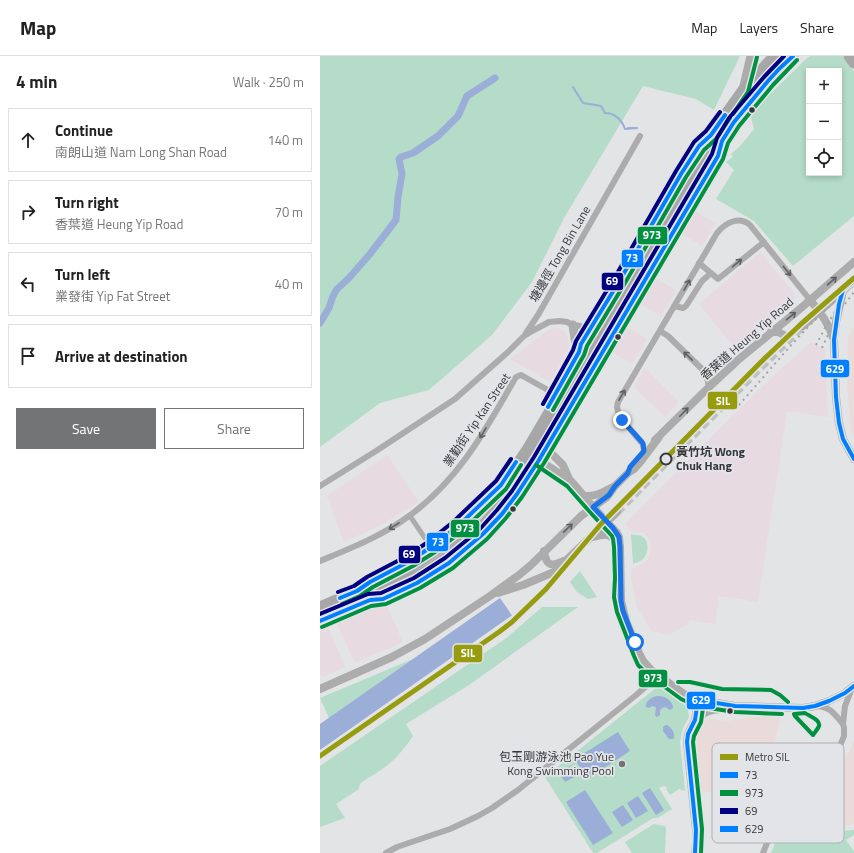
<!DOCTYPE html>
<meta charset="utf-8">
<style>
:root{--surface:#fff;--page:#f2f2f2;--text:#222;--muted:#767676;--line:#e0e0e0;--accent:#737475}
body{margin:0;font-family:"Titillium Web","Noto Sans TC",sans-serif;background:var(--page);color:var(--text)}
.controls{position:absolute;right:12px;top:12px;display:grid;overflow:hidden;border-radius:0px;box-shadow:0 2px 6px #0003}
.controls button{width:36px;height:36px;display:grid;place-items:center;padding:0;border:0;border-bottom:1px solid var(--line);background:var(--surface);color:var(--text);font:20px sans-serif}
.stop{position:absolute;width:12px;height:12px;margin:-9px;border:3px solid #1a73e8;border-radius:50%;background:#fff}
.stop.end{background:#1a73e8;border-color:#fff;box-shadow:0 1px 4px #0008}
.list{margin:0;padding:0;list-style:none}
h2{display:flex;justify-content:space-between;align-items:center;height:52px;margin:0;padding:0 16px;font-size:17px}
h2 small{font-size:13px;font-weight:400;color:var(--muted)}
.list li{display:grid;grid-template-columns:26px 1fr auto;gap:12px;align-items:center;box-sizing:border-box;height:64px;margin:0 8px 8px;padding:0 8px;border:1px solid var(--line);border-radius:0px}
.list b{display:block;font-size:15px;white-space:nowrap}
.list p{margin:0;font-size:13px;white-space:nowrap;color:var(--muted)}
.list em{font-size:13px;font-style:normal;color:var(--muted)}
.actions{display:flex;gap:8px;padding:12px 16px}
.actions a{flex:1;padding:9px 0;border:1px solid var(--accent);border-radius:0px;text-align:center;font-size:14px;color:var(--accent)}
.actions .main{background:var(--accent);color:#fff}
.icon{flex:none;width:22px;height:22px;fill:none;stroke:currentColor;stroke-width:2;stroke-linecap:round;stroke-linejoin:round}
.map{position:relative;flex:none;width:534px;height:797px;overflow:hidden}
header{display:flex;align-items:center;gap:24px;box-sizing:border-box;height:56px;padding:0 20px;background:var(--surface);border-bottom:1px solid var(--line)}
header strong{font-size:19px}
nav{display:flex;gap:22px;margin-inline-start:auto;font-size:14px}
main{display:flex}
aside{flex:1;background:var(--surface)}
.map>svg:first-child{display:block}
</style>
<header>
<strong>Map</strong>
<nav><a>Map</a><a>Layers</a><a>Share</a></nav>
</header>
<main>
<aside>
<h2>4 min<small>Walk · 250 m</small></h2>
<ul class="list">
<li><svg class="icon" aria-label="ahead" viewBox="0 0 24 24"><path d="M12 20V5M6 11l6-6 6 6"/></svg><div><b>Continue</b><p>南朗山道 Nam Long Shan Road</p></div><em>140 m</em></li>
<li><svg class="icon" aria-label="right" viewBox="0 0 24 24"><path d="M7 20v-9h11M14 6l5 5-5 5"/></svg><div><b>Turn right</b><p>香葉道 Heung Yip Road</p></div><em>70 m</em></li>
<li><svg class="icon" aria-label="left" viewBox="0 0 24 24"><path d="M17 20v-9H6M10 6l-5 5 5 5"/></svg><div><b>Turn left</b><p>業發街 Yip Fat Street</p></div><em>40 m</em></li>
<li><svg class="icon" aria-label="arrive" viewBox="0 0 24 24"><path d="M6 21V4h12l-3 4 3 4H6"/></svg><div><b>Arrive at destination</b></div></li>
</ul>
<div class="actions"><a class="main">Save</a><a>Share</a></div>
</aside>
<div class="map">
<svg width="534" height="797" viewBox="0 0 534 797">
<rect width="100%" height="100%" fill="#e3e4e6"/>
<path fill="#e7dae1" d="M 371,153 L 396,168 L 392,173 L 382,190 L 358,176 Z
M 440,196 L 477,240 L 415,292 L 379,248 Z
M 332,220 L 356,234 L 341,260 L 317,246 Z
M 303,269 L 327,283 L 312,308 L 289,294 Z
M 234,272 L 241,273 L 245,276 L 248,282 L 249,291 L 246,298 L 230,326 L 190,303 L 225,277 L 226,275 L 227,275 Z
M 491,286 L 506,294 L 505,298 L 506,325 L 507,350 L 509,361 L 467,355 L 438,546 L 399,540 L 395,568 L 369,564 L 368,569 L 362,571 L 357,575 L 347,579 L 342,577 L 332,575 L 317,552 L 312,527 L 311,514 L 312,513 L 324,507 L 329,502 L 330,497 L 331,487 L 329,483 L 323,476 L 321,477 L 314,477 L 312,476 L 305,468 L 415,357 L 459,315 Z
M 325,312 L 359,346 L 345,361 L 314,331 Z
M 67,399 L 99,446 L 63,468 L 24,486 L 7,440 Z
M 65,546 L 83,586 L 35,607 L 17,568 Z
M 8,571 L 25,611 L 2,621 L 0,617 L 0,575 Z"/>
<path fill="#e8dbd9" d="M 534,272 L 534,381 L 531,375 L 527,328 L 528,280 Z
M 461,657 L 446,728 L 381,737 L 374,684 L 379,671 L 383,665 L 389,663 L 408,665 Z
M 534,684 L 534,767 L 503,780 L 480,762 L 522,705 L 530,694 Z"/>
<path fill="#b4dcc8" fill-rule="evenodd" d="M 0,0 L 420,0 L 394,54 L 376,43 L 323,30 L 244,162 L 212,226 L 172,279 L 109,334 L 60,347 L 0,391 Z
M 490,0 L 522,0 L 526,3 L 534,16 L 534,160 L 473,210 L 434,165 L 396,143 L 414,114 L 406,106 L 413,101 L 411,98 L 421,89 L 434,73 L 431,61 L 447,41 L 486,3 ZM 489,15 L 519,15 L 519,117 L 489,117 Z
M 311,478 C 315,480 320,478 323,481 C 330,486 328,500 322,504 C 319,506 315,507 313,508 Z
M 260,515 L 277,541 L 268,543 L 257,536 L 250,526 Z
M 222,551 L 258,551 L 149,629 L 86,668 L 93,680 C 85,692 76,703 65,711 C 57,717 49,721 41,727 L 39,731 L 39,733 L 16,748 L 25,762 L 0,771 L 0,710 L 185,583 L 198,572 Z
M 93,603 L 9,662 L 0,642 Z
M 338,630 L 341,631 L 364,648 L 368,654 L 369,661 L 363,672 L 360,686 L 365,735 L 359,733 L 350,739 L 346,733 L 347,731 L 343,730 L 339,732 L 352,753 L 338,762 L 333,762 L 277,797 L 273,797 L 225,721 L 337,631 Z
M 467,759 L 488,778 L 534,774 L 534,779 L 526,784 L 534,795 L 534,797 L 451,797 Z
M 334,768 L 345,770 L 346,772 L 345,797 L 312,797 L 305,786 Z"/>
<path fill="#9aaed8" d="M 180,542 L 193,561 L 0,696 L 0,668 Z
M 337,640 C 345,640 350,643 353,650 L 353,652 L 350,654 L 345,651 L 342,652 L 340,654 L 340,659 L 337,661 L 335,659 L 336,652 L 335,651 L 332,650 L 329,652 L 326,651 C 325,645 332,641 337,640 Z
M 346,669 C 351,670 355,677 354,681 L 353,683 L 349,683 L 343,675 L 343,671 Z
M 298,676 L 310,695 L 267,723 L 255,703 Z
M 250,710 L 256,720 L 245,726 L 239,717 Z
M 330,732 L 344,754 L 336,759 L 322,737 Z
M 265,734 L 293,777 L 273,789 L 246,746 Z
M 318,740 L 328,755 L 316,762 L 307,747 Z
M 303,749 L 313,764 L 302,771 L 292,756 Z"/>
<path fill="#e3e4e6" d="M 194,558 L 195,561 L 194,562 L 0,698 L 0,694 Z"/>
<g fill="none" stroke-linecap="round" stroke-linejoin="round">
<path stroke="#9aaed8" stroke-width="2" d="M 253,31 L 263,47 L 281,50 L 285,57 C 295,57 302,64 305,73 L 317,72 L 308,72"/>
<path stroke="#9aaed8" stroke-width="7" d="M 0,267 L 9,252 L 13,240 L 17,233 L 29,222 L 50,198 L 76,164 L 78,141 L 82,118 L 79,103 L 81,101 L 93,97 L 118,80 L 138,60 L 147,40 L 175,22"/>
<path stroke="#c0c1c3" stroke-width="8" stroke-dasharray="8 4" stroke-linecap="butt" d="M 297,456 L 437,315 L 483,270"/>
<path stroke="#acacad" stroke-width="5" d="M 90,460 L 109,488"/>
<path stroke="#acacad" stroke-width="6" d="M 379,207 L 398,223 L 444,186
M 354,250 L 363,252 L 366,250 L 382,225 L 391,217
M 340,275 L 348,280 L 383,314 L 387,321 L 389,331
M 206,277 L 218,259 L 320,80
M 324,395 L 323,388 L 321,386 L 299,360 L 297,351 L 298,346 L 397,177 C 406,166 419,160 430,169 L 490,244
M 0,430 L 56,395 L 135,343 L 188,296 L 204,280 L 214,274 L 229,266 L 240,265 L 247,266 L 253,269 L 260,270 L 270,274
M 0,505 C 31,492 62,480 89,460 C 139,424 166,373 196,321 L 201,319 L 235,338
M 497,650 C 511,651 514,658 523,668
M 66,797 L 77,791 L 130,773 L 158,760 L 172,752 L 198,734 L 315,640 L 330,627 L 337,620
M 443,797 L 449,782 L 456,771 L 520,690 L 524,680 L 524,672 L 523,668 L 525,650 L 532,632"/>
<path stroke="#acacad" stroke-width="8" d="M 490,244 C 501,257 509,268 514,284 L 516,341 L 519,367 L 523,383 L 534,403
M 483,270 L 534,225
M 451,276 L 458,276 L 464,279
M 514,281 L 516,266 L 523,235
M 335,384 L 389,331 L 418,304 L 481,252 L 534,206
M 226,392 L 243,409 L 250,425
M 216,400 L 219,404 L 251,425 L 264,440 L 273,451 L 297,477 L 299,481 L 300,491 L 301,545 L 306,565 L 319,597 L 323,605 L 331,614 L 364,638 L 378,644 L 415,650 L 483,652 L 495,650 L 509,645 L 525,637 L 534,630
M 264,440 C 279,440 281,437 293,431
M 273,481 C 288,477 290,477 299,490
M 224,495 C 226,510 231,511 244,505
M 178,537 L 203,529 L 234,516 L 297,456
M 0,633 L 72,601 L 105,583 L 170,540 L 199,519 L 211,509 L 261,460 L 287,441 L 295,430 L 308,417 L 314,413 L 321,405 L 339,381
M 375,664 C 385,654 393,654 407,652
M 375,797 L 376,787 L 376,774 L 367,686 L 368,678 L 375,664 L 378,644"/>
<path stroke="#acacac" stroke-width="9" d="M 423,34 L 431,0
M 253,269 L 255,283 L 259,296
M 254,304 L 259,296 L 261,288 L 300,224 L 361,118 L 379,90 L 388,81
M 49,527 C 62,519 76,513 90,505 C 110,493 129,478 146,463
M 50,544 L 63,543 L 97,527 L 110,520 L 139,499 L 163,478 L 190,448 L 219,404 L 398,100 L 401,86"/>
<path stroke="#a7a7a8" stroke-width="11" d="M 529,0 L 534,7
M 0,551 L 37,535 L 52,531 L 93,510 L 117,494 L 141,475 L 167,448 L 182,431 L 208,392 L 384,93 L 391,79 L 423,34 L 454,0
M 0,565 L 50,544 L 60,537 L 98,520 L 124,503 L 147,484 L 165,467 L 190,438 L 201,423 L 392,97 L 402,85 L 414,66 L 448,25 L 459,13 L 473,0"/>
<path stroke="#a5a5a5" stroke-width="2" stroke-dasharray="2 4" stroke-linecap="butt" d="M 525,248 L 534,236
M 496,289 L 506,270 L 526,239
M 502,292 L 511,272
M 419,349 C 456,307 491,263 534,228"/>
<defs>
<path id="bus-1" d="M 228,351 L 259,296 L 261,288 L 300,224 L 361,118 L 379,90 L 391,79 L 405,59
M 20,542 L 37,535 L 50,526 L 90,505 L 111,491 L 137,471 L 181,429 L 196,406
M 0,565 L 50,544 L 63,543 L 97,527 L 129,507 L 163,478 L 182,458 L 197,438 L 219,404 L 398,100 L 402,85 L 414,66 L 448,25 L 459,13 L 473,0"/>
<path id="bus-2" d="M 413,58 L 428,36 L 437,1
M 233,354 L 264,299 L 267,290 L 305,227 L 366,121 L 384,94 L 396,83 L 410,62
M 216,409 L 247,430 L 269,455 L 292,480 L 293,483 L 294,491 L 295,522 L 294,541 L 297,556 L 314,600 L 318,609 L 327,618 L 361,643 L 376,650 L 415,656 L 462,658
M 22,548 L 40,540 L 53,531 L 93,510 L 115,496 L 141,476 L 186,433 L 201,409
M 2,571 L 51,550 L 66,548 L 100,532 L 133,512 L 167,483 L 186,462 L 202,441 L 224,407 L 403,103 L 408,87 L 419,70 L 453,29 L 477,4
M 358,626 L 370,626 L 402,633 L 451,634 L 460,639 L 468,646
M 485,657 C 489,660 501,664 499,670 C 498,673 494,677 493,679 L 475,660 L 474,658 Z
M 381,797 L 382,773 L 373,686 L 374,680 L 381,666 L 384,645"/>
<path id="bus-3" d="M 223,348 L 253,294 L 256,285 L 295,221 L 356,115 L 374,86 L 386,75 L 400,56
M 18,536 L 34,530 L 47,521 L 87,500 L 108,486 L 133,466 L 176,425 L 191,403
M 0,558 L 48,538 L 61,537 L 94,522 L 125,502 L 159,474 L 177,454 L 192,435 L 214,401 L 392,98 L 397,82 L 409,62 L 444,21 L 464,0"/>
<path id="bus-4" d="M 534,225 L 523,234 L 519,248 L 514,284 L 516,341 L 519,367 L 523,383 L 534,403
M 375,797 L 376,774 L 367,686 L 368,678 L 375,664 L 378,644 L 415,650 L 483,652 L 495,650 L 509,645 L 525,637 L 534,630"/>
</defs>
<use href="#bus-1" stroke="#e2e4e7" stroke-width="7"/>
<use href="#bus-2" stroke="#e2e4e7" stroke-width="7"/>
<use href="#bus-3" stroke="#e2e4e7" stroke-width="7"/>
<use href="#bus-4" stroke="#e2e4e7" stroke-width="7"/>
<use href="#bus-1" stroke="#0080ff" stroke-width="4"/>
<use href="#bus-2" stroke="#009140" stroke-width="4"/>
<use href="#bus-3" stroke="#000080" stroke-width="4"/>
<use href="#bus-4" stroke="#0080ff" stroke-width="4"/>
<defs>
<path id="metro-1" d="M 0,700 L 179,576 L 192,566 L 226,533 L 281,468 L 443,304 L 481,268 L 534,222"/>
</defs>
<use href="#metro-1" stroke="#e2e4e7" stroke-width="8"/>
<use href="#metro-1" stroke="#969c0e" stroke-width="5"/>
</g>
<defs><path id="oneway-shaft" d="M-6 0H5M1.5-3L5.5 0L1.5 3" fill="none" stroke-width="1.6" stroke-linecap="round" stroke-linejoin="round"/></defs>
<g stroke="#5f6061">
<use href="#oneway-shaft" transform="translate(417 207) rotate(-39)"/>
<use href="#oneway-shaft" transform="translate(467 215) rotate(51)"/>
<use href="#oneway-shaft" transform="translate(512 225) rotate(-41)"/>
<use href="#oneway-shaft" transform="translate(367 229) rotate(-60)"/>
<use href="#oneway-shaft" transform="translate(471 260) rotate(-39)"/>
<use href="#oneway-shaft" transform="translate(368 300) rotate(-136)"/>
<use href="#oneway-shaft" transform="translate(302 339) rotate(-60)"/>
<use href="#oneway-shaft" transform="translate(364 356) rotate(-45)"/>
<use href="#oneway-shaft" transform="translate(163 377) rotate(121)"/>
<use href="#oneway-shaft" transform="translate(74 470) rotate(148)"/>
<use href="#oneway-shaft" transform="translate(248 472) rotate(-44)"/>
</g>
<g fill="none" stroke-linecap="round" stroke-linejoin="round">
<path stroke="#1a73e8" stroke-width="5" d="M 302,364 L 322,386 L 323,388 L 324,395 L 310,411 L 308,417 L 295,430 L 289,439 L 273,451 L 293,472 L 299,481 L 300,491 L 301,545 L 303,555 L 315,586"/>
</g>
<g fill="#363738" stroke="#e2e4e7" stroke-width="1.5">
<circle cx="432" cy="54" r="3.5"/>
<circle cx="298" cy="281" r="3.5"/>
<circle cx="193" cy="453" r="3.5"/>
<circle cx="410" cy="655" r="3.5"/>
</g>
<circle fill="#e2e4e7" stroke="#363738" stroke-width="2" cx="346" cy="403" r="5.5"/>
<circle fill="#737475" stroke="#e2e4e7" stroke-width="1.5" cx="302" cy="708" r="4"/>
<g text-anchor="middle" stroke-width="3.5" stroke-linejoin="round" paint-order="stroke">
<g font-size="12" fill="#363738" stroke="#e2e4e7">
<text transform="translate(240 198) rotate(-60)" y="4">塘邊徑 Tong Bin Lane</text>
<text transform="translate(427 283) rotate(-41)" y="4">香葉道 Heung Yip Road</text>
<text transform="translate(157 364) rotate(-56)" y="4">業勤街 Yip Kan Street</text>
</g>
<g font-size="12" font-weight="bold" fill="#363738" stroke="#e2e4e7" text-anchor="start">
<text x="356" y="400">黃竹坑 Wong<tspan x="356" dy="14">Chuk Hang</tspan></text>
</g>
<g font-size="12" fill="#363738" stroke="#e2e4e7" text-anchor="end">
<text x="294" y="705">包玉剛游泳池 Pao Yue<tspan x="294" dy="14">Kong Swimming Pool</tspan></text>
</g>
</g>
<rect x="392" y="687" width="132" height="100" rx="6" fill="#e2e4e7" stroke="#aeb0b2" stroke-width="1"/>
<rect x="400" y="698" width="18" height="6" fill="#969c0e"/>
<rect x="400" y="716" width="18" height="6" fill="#0080ff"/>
<rect x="400" y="734" width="18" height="6" fill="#009140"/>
<rect x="400" y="752" width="18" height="6" fill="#000080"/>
<rect x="400" y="770" width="18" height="6" fill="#0080ff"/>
<g font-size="11" fill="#363738">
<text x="425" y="705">Metro SIL</text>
<text x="425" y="723">73</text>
<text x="425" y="741">973</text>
<text x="425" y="759">69</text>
<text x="425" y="777">629</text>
</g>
<g stroke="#e2e4e7" stroke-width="1.5">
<rect x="317" y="170" width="31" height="19" rx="4" fill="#009140"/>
<rect x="301" y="193" width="23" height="19" rx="4" fill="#0080ff"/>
<rect x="281" y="216" width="23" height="19" rx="4" fill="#000080"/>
<rect x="500" y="303" width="30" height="19" rx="4" fill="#0080ff"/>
<rect x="387" y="335" width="31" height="19" rx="4" fill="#969c0e"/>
<rect x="130" y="463" width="30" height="19" rx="4" fill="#009140"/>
<rect x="106" y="476" width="23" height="20" rx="4" fill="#0080ff"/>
<rect x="78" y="489" width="23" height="19" rx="4" fill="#000080"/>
<rect x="133" y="588" width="30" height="19" rx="4" fill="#969c0e"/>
<rect x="318" y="613" width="30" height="19" rx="4" fill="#009140"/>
<rect x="366" y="635" width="30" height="19" rx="4" fill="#0080ff"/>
</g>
<g font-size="11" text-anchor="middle" font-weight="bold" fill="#fff">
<text x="332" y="183">973</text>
<text x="312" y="206">73</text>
<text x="292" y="229">69</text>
<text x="515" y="317">629</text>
<text x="403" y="349">SIL</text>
<text x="145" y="476">973</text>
<text x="118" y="490">73</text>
<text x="89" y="502">69</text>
<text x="148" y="601">SIL</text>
<text x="333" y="626">973</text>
<text x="381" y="648">629</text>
</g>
</svg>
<div class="controls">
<button>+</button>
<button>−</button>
<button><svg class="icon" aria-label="locate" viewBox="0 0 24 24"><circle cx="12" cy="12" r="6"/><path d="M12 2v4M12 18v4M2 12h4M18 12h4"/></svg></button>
</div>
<div class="stop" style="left:315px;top:586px"></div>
<div class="stop end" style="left:302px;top:364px"></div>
</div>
</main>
